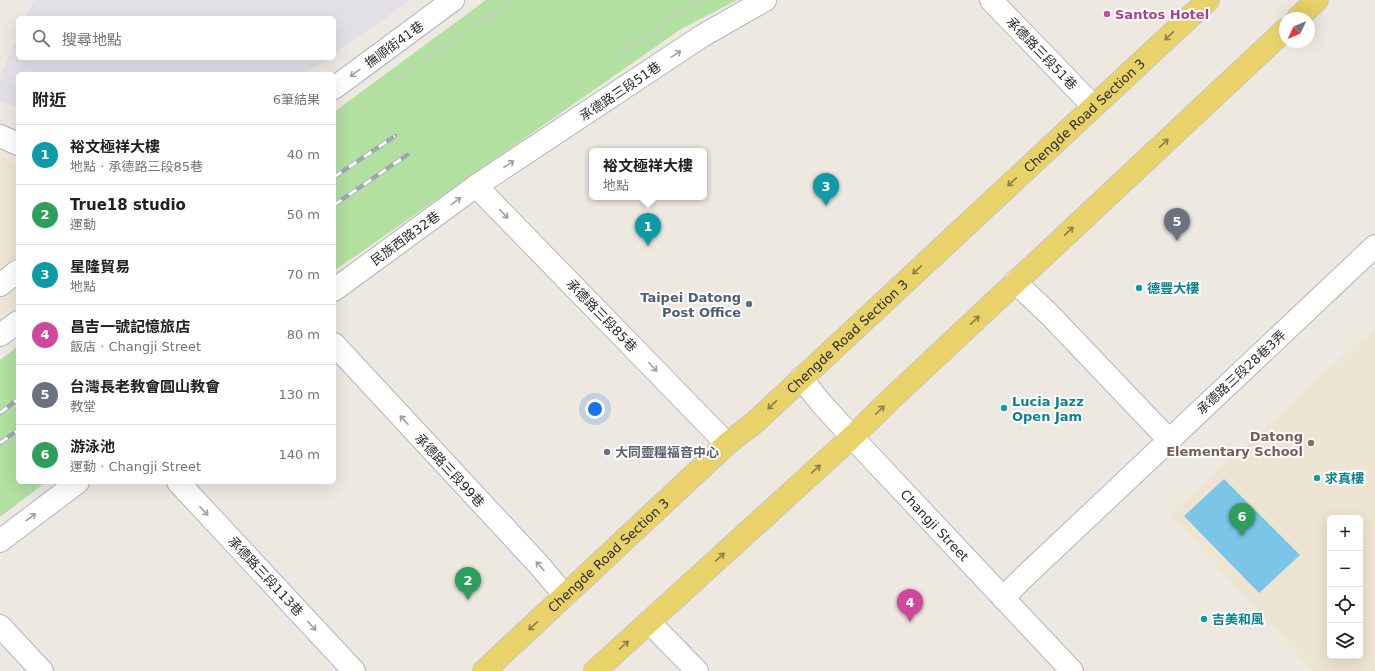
<!DOCTYPE html>
<html lang="zh-TW">
<meta charset="utf-8">
<style>
:root{--surface:#fff;--page:#f6f6f6;--text:#202124;--muted:#757577;--line:#e0e0e0;--accent:#0b8043}
body{margin:0;font-family:"DejaVu Sans","Noto Sans TC",sans-serif;background:var(--page);color:var(--text)}
.controls{position:absolute;right:12px;bottom:12px;display:grid;overflow:hidden;border-radius:6px;box-shadow:0 4px 16px #0002}
.controls button{width:36px;height:36px;display:grid;place-items:center;padding:0;border:0;border-bottom:1px solid var(--line);background:var(--surface);color:var(--text);font:20px sans-serif}
.compass{position:absolute;left:1279px;top:12px;width:36px;height:36px;border-radius:50%;background:var(--surface);box-shadow:0 4px 16px #0002;rotate:226deg}
.you{position:absolute;left:595px;top:409px;width:14px;height:14px;margin:-10px;border:3px solid #fff;border-radius:50%;background:#1a73e8;box-shadow:0 0 0 6px #1a73e833}
.badge{display:grid;place-items:center;width:26px;height:26px;border-radius:50%;background:var(--accent);color:#fff;font-size:13px;font-weight:700}
.pin{position:absolute;translate:-50% -33px;filter:drop-shadow(0 1px 2px #0008)}
.pin::after{content:'';position:absolute;top:21px;width:14px;height:12px;background:inherit;clip-path:polygon(0 0,100% 0,50% 100%)}
.popup{position:absolute;left:589px;top:148px;width:118px;height:52px;box-sizing:border-box;display:grid;place-content:center;border-radius:6px;background:var(--surface);filter:drop-shadow(0 1px 3px #0005);font-size:13px;white-space:nowrap;color:var(--muted)}
.popup b{font-size:15px;color:var(--text)}
.popup::after{content:'';position:absolute;left:50%;top:100%;margin-left:-8px;border:8px solid transparent;border-top-color:var(--surface)}
.list{margin:0;padding:0;list-style:none}
h2{display:flex;justify-content:space-between;align-items:center;height:52px;margin:0;padding:0 16px;font-size:17px}
h2 small{font-size:13px;font-weight:400;color:var(--muted)}
.list li{display:grid;grid-template-columns:26px 1fr auto;gap:12px;align-items:center;box-sizing:border-box;height:60px;padding:0 16px;border-top:1px solid var(--line)}
.list b{display:block;font-size:15px;white-space:nowrap}
.list p{margin:0;font-size:13px;white-space:nowrap;color:var(--muted)}
.list em{font-size:13px;font-style:normal;color:var(--muted)}
.icon{flex:none;width:22px;height:22px;fill:none;stroke:currentColor;stroke-width:2;stroke-linecap:round;stroke-linejoin:round}
.map{position:relative;flex:none;width:1375px;height:671px;overflow:hidden}
.search{position:absolute;background:var(--surface);box-shadow:0 4px 16px #0002;left:16px;top:16px;width:320px;height:44px;display:flex;align-items:center;gap:10px;box-sizing:border-box;padding:0 14px;border-radius:6px;color:var(--muted);font-size:15px}
.panel{position:absolute;background:var(--surface);box-shadow:0 4px 16px #0002;left:16px;top:72px;width:320px;height:412px;border-radius:6px}
.map>svg:first-child{display:block}
</style>
<div class="map">
<svg width="1375" height="671" viewBox="0 0 1375 671">
<rect width="100%" height="100%" fill="#ede8e0"/>
<path fill="#e2e0e6" d="M 34,0 L 411,0 L 334,54 L 334,18 L 26,18 Z
M 18,36 L 18,58 L 328,58 L 305,74 L 18,74 L 18,108 L 0,100 L 0,76 Z"/>
<path fill="#ede5d1" fill-rule="evenodd" d="M 0,156 L 18,164 L 18,301 L 0,315 Z
M 1375,327 L 1375,671 L 1313,671 L 1170,514 ZM 1330,518 L 1360,518 L 1360,656 L 1330,656 Z"/>
<path fill="#b2e0a0" d="M 486,0 L 737,0 L 681,29 L 334,271 L 334,112 Z
M 18,346 L 18,482 L 46,482 L 0,517 L 0,360 Z"/>
<path fill="#7ac5e8" d="M 1224,479 L 1300,555 L 1259,593 L 1184,516 Z"/>
<g fill="none" stroke-linecap="round" stroke-linejoin="round">
<defs>
<g id="minor">
<path d="M 991,0 L 1093,106"/>
<path d="M 334,88 L 453,0"/>
<path d="M 0,136 L 18,144"/>
<path d="M 476,186 L 727,444"/>
<path d="M 1015,282 L 1050,315 L 1169,440"/>
<path d="M 0,285 L 18,271"/>
<path d="M 334,290 L 476,186 L 702,36 L 765,0"/>
<path d="M 0,335 L 18,322"/>
<path d="M 334,344 L 540,566 L 565,596"/>
<path id="s1" d="M 801,378 L 821,403 L 852,437 L 1072,671"/>
<path d="M 178,482 L 354,671"/>
<path d="M 0,541 L 78,482"/>
<path d="M 1003,598 L 1023,578 L 1375,246"/>
<path d="M 649,622 L 697,671"/>
<path d="M 0,626 L 42,671"/>
</g>
<g id="major">
<path d="M 1298,18 L 1317,0"/>
<path id="s2" d="M 484,671 L 727,444 L 754,423 L 1208,0"/>
<path d="M 595,671 L 852,437 L 891,399 L 1285,30"/>
</g>
</defs>
<use href="#minor" stroke="#b3b5bf" stroke-width="24"/>
<use href="#major" stroke="#c8c8c8" stroke-width="24"/>
<path stroke="#c8c8c8" stroke-width="2.5" stroke-dasharray="3 2" stroke-linecap="butt" d="M 618,56 L 683,10 L 702,0
M 394,81 L 512,0
M 334,122 L 344,115"/>
<use href="#minor" stroke="#fff" stroke-width="22"/>
<use href="#major" stroke="#e9d269" stroke-width="22"/>
<defs>
<path id="rail" d="M 334,177 L 395,136
M 334,205 L 407,155
M 0,413 L 18,399
M 0,443 L 18,430"/>
</defs>
<use href="#rail" stroke="#a3a4b5" stroke-width="4.5"/>
<use href="#rail" stroke="#fff" stroke-width="3" stroke-dasharray="9" stroke-linecap="butt"/>
</g>
<defs><path id="oneway-shaft" d="M-6 0H5M1.5-3L5.5 0L1.5 3" fill="none" stroke-width="1.6" stroke-linecap="round" stroke-linejoin="round"/></defs>
<g stroke="#8a7f4a">
<use href="#oneway-shaft" transform="translate(1169 36) rotate(137)"/>
<use href="#oneway-shaft" transform="translate(1164 143) rotate(-43)"/>
<use href="#oneway-shaft" transform="translate(1012 182) rotate(137)"/>
<use href="#oneway-shaft" transform="translate(1069 231) rotate(-43)"/>
<use href="#oneway-shaft" transform="translate(917 270) rotate(137)"/>
<use href="#oneway-shaft" transform="translate(975 320) rotate(-43)"/>
<use href="#oneway-shaft" transform="translate(772 405) rotate(136)"/>
<use href="#oneway-shaft" transform="translate(880 410) rotate(-45)"/>
<use href="#oneway-shaft" transform="translate(816 469) rotate(-41)"/>
<use href="#oneway-shaft" transform="translate(720 557) rotate(-43)"/>
<use href="#oneway-shaft" transform="translate(533 626) rotate(137)"/>
<use href="#oneway-shaft" transform="translate(624 645) rotate(-42)"/>
</g>
<g stroke="#a0a0a0">
<use href="#oneway-shaft" transform="translate(676 54) rotate(-34)"/>
<use href="#oneway-shaft" transform="translate(355 73) rotate(144)"/>
<use href="#oneway-shaft" transform="translate(509 164) rotate(-33)"/>
<use href="#oneway-shaft" transform="translate(456 201) rotate(-36)"/>
<use href="#oneway-shaft" transform="translate(504 214) rotate(46)"/>
<use href="#oneway-shaft" transform="translate(653 367) rotate(46)"/>
<use href="#oneway-shaft" transform="translate(404 420) rotate(-133)"/>
<use href="#oneway-shaft" transform="translate(204 511) rotate(47)"/>
<use href="#oneway-shaft" transform="translate(31 517) rotate(-37)"/>
<use href="#oneway-shaft" transform="translate(540 566) rotate(-132)"/>
<use href="#oneway-shaft" transform="translate(312 626) rotate(47)"/>
</g>
<circle fill="#d1479c" stroke="#fff" stroke-width="1.5" cx="1107" cy="14" r="4"/>
<g fill="#0f9aa8" stroke="#fff" stroke-width="1.5">
<circle cx="1139" cy="288" r="4"/>
<circle cx="1004" cy="408" r="4"/>
<circle cx="1317" cy="478" r="4"/>
<circle cx="1204" cy="619" r="4"/>
</g>
<circle fill="#5c6f8a" stroke="#fff" stroke-width="1.5" cx="749" cy="304" r="4"/>
<circle fill="#8d6e63" stroke="#fff" stroke-width="1.5" cx="1311" cy="443" r="4"/>
<circle fill="#6b7280" stroke="#fff" stroke-width="1.5" cx="607" cy="452" r="4"/>
<g text-anchor="middle" stroke-width="4" stroke-linejoin="round" paint-order="stroke">
<g font-size="13" font-weight="bold" fill="#b23c85" stroke="#fff" text-anchor="start">
<text x="1115" y="19">Santos Hotel</text>
</g>
<g font-size="13" fill="#2c2c2c" stroke="#fff">
<text transform="translate(394 44) rotate(-36)" y="5">撫順街41巷</text>
<text transform="translate(1042 53) rotate(46)" y="5">承德路三段51巷</text>
<text transform="translate(620 91) rotate(-34)" y="5">承德路三段51巷</text>
<text dy="5" stroke="none"><textPath href="#s2" startOffset="818">Chengde Road Section 3</textPath></text>
<text transform="translate(405 238) rotate(-36)" y="5">民族西路32巷</text>
<text transform="translate(602 315) rotate(46)" y="5">承德路三段85巷</text>
<text dy="5" stroke="none"><textPath href="#s2" startOffset="494">Chengde Road Section 3</textPath></text>
<text transform="translate(1241 372) rotate(-43)" y="5">承德路三段28巷3弄</text>
<text transform="translate(450 470) rotate(47)" y="5">承德路三段99巷</text>
<text dy="5" stroke="none"><textPath href="#s1" startOffset="199">Changji Street</textPath></text>
<text dy="5" stroke="none"><textPath href="#s2" startOffset="170">Chengde Road Section 3</textPath></text>
<text transform="translate(266 576) rotate(47)" y="5">承德路三段113巷</text>
</g>
<g font-size="13" font-weight="bold" fill="#0d838f" stroke="#fff" text-anchor="start">
<text x="1147" y="293">德豐大樓</text>
<text x="1012" y="406">Lucia Jazz<tspan x="1012" dy="15">Open Jam</tspan></text>
<text x="1325" y="483">求真樓</text>
<text x="1212" y="624">吉美和風</text>
</g>
<g font-size="13" font-weight="bold" fill="#4e5e75" stroke="#fff" text-anchor="end">
<text x="741" y="302">Taipei Datong<tspan x="741" dy="15">Post Office</tspan></text>
</g>
<g font-size="13" font-weight="bold" fill="#785e54" stroke="#fff" text-anchor="end">
<text x="1303" y="441">Datong<tspan x="1303" dy="15">Elementary School</tspan></text>
</g>
<g font-size="13" font-weight="bold" fill="#5b616d" stroke="#fff" text-anchor="start">
<text x="615" y="457">大同靈糧福音中心</text>
</g>
</g>
</svg>
<div class="controls">
<button>+</button>
<button>−</button>
<button><svg class="icon" aria-label="locate" viewBox="0 0 24 24"><circle cx="12" cy="12" r="6"/><path d="M12 2v4M12 18v4M2 12h4M18 12h4"/></svg></button>
<button><svg class="icon" aria-label="layers" viewBox="0 0 24 24"><path d="M12 4l9 5-9 5-9-5zM3 14l9 5 9-5"/></svg></button>
</div>
<svg class="compass" viewBox="-18 -18 36 36"><path d="M0-13l5 13h-10z" fill="#e53935"/><path d="M0 13l5-13h-10z" fill="#757577"/></svg>
<div class="you"></div>
<div class="pin badge" style="left:648px;top:246px;background:#0f9aa8">1</div>
<div class="popup"><b>裕文極祥大樓</b>地點</div>
<div class="pin badge" style="left:468px;top:600px;background:#2e9e5b">2</div>
<div class="pin badge" style="left:826px;top:206px;background:#0f9aa8">3</div>
<div class="pin badge" style="left:910px;top:622px;background:#d1479c">4</div>
<div class="pin badge" style="left:1177px;top:241px;background:#6b7280">5</div>
<div class="pin badge" style="left:1242px;top:536px;background:#2e9e5b">6</div>
<div class="search"><svg class="icon" aria-label="search" viewBox="0 0 24 24"><circle cx="10" cy="10" r="6"/><path d="M15 15l6 6"/></svg>搜尋地點</div>
<section class="panel">
<h2>附近<small>6筆結果</small></h2>
<ul class="list">
<li><span class="badge" style="background:#0f9aa8">1</span><div><b>裕文極祥大樓</b><p>地點 · 承德路三段85巷</p></div><em>40 m</em></li>
<li><span class="badge" style="background:#2e9e5b">2</span><div><b>True18 studio</b><p>運動</p></div><em>50 m</em></li>
<li><span class="badge" style="background:#0f9aa8">3</span><div><b>星隆貿易</b><p>地點</p></div><em>70 m</em></li>
<li><span class="badge" style="background:#d1479c">4</span><div><b>昌吉一號記憶旅店</b><p>飯店 · Changji Street</p></div><em>80 m</em></li>
<li><span class="badge" style="background:#6b7280">5</span><div><b>台灣長老教會圓山教會</b><p>教堂</p></div><em>130 m</em></li>
<li><span class="badge" style="background:#2e9e5b">6</span><div><b>游泳池</b><p>運動 · Changji Street</p></div><em>140 m</em></li>
</ul>
</section>
</div>
